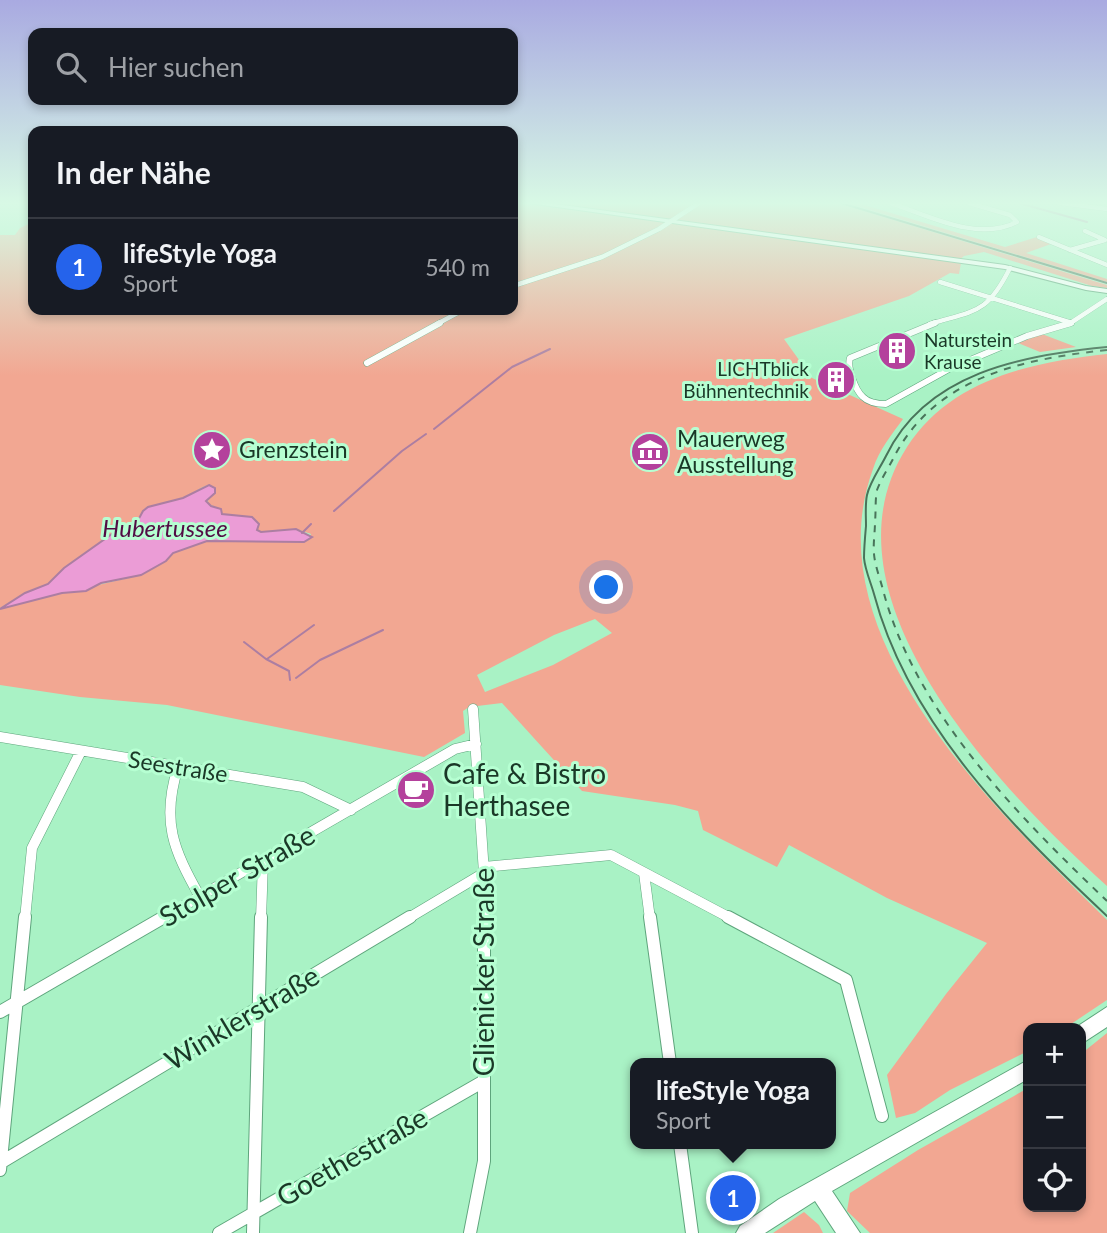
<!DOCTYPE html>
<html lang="de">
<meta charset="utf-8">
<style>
:root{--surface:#171b24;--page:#242831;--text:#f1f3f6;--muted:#9ea1a6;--line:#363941;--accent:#2563eb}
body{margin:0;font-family:Lato,sans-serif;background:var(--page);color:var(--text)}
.controls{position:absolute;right:21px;bottom:21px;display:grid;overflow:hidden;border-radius:14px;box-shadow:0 4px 10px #0003}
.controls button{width:63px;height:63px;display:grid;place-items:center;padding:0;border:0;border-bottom:2px solid var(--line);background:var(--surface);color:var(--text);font:35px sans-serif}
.you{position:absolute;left:607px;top:588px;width:24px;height:24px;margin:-18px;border:5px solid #fff;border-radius:50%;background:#1a73e8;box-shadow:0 0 0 10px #1a73e833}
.badge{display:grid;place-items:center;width:46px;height:46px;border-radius:50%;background:var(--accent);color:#fff;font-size:23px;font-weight:700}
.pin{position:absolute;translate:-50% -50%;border:4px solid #fff;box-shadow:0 2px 7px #0006}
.popup{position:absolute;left:630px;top:1058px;width:206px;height:91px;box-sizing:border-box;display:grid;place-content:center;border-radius:14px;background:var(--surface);filter:drop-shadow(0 2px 5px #0005);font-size:23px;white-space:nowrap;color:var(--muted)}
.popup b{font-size:26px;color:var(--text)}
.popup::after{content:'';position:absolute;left:50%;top:100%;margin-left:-14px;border:14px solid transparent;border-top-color:var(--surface)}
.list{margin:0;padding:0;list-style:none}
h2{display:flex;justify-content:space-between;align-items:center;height:91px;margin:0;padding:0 28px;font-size:30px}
h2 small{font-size:23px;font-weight:400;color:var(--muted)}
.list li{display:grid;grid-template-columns:46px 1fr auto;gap:21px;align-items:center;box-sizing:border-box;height:98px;padding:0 28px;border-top:2px solid var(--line)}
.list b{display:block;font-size:26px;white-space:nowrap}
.list p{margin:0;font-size:23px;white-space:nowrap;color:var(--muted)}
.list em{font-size:23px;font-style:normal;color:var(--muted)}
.icon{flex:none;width:38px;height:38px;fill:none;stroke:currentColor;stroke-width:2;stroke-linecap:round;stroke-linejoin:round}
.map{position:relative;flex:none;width:1107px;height:1233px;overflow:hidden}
.search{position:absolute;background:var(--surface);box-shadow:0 4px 10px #0003;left:28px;top:28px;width:490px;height:77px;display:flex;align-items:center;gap:18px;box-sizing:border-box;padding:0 24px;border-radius:14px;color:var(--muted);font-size:26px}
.panel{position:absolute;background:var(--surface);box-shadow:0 4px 10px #0003;left:28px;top:126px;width:490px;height:189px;border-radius:14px}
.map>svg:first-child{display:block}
</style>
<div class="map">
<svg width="1107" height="1233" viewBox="0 0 1107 1233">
<rect width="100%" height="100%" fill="#a9f2c5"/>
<path fill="#f2a792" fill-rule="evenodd" d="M 513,203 L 838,203 L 1107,285 L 1107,288 L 1092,286 L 984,252 L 964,256 L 957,262 L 961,263 L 959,274 L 950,273 L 909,296 L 784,339 L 812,378 L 903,419 C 892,434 879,450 873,469 C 811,638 999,813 1107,920 L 1107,1000 L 1065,1028 L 1028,1028 L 1028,1051 L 950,1090 L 915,1113 L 896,1118 L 887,1075 L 946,994 L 987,943 L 887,898 L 789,845 L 777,867 L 703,830 L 698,811 L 675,805 L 582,791 L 502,703 L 469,707 L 463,711 L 465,733 L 424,757 L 167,705 L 80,697 L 0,685 L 0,608 L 141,575 L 166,561 L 173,553 L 207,541 L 304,542 L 308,540 L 311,534 L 296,529 L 261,532 L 257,530 L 252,517 L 222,514 L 216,507 L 208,504 L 209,485 C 198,487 193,495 184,498 C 156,507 156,499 136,524 L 112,534 L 48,584 L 25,593 L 0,608 L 0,235 L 15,235 L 20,228 L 33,222 L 33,310 L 513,310 ZM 595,619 L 612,633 L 553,665 L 485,692 L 477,675 L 554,635 Z
M 847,203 L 858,203 L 1005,247 L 1037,237 L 1051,244 L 1026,253 L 1107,279 L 1107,282 Z
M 1042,334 L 1076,347 L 1040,352 L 1018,343 Z
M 1107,354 L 1107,886 C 1005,794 811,596 907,447 C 951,379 1032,362 1107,354 Z
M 1107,1033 L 1107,1233 L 870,1233 L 847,1211 L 850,1193 L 918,1150 L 1028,1088 L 1028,1207 L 1081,1207 L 1081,1054 Z
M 804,1212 L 819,1225 L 823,1233 L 773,1233 Z"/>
<path fill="#eb9cd6" stroke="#ac7ea2" stroke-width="2" d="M 209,485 L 215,488 L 215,493 L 206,501 L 211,506 L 221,509 L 222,514 L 252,517 L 259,524 L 257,530 L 261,532 L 296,529 L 312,537 L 304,542 L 207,541 L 173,553 L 166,561 L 141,575 L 101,583 L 86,591 L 62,593 L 0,609 L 25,593 L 48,584 L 64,568 L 112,534 L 136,524 L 143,511 L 148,507 L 183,498 Z"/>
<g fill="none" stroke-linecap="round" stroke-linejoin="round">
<path stroke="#ac7ea2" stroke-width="2" d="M 1019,203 L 1087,222
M 434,429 L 512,367 L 550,349
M 334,511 L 402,451 L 426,434
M 302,533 L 311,524
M 244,642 L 266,659 L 289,671 L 290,680
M 267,659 L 314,625
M 296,678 L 320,660 L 383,630"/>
<defs>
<path id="minor-far3" d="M 891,203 C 929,216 978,242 1017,222 L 1010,215 L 969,203
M 1061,203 L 1107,209
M 1039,237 L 1107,265
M 1070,250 L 1105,240 L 1085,231
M 940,282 L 1072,323
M 513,286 L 602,257 L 659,229 L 699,203
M 437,324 L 463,310
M 930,324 C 976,310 987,314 1010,268
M 1069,324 L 1107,299"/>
<path id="minor-far2" d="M 935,323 L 850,358 C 847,367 855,390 863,397 C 869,403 878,404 886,404 L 949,369 L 1027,336 L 1071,323
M 367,363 L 440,323"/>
<path id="minor-far1" d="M 473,709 L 484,873 L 484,919
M 0,737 L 303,787 L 351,810
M 178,767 C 161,821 173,849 200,897
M 484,867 L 611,855 L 732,919
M 644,873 L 650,919
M 25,919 L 32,848 L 81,751
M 161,919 L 455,749 L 476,744
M 261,919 L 263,861
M 407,919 L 484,873"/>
<path id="minor" d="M 650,917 L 670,1063
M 728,917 L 846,980 L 882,1116
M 0,1012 L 164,917
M 680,1144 L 692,1233
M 0,1163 L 410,917
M 0,1170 L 25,917
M 219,1233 L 484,1081
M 253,1233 L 261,917
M 470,1233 L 484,1161 L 484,917"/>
<path id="secondary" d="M 1107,1007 L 1107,1027 L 1081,1044 L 1081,1028 L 1075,1028 Z
M 1028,1060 L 1028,1079 L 832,1191 L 860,1233 L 836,1233 L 815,1201 L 765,1233 L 736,1233 L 740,1226 L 779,1199 Z"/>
<path id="primary" d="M 528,203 L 548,203 L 1005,265 L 1086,286 L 1107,289 L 1107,293 L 1086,290 L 1005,269 Z"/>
</defs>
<use href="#minor-far3" stroke="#5ea57c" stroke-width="5"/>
<use href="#minor-far2" stroke="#5ea57c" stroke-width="7"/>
<use href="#minor-far1" stroke="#5ea57c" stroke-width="11"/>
<use href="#minor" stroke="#5ea57c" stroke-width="14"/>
<use href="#secondary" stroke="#5ea57c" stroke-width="2"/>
<use href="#primary" stroke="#5ea57c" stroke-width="2"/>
<use href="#minor-far3" stroke="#fff" stroke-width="4.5"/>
<use href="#minor-far2" stroke="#fff" stroke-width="6"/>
<use href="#minor-far1" stroke="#fff" stroke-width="10"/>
<use href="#minor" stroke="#fff" stroke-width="12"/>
<use href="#secondary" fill="#fff" fill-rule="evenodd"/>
<use href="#primary" fill="#fff" fill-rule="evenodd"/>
<path stroke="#49745a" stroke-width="2" d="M 841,203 L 1107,283
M 1107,347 C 1022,355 926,373 886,456 C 880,468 870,482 867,495 C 865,504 866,516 866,526 C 865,537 864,548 864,558 C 865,570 871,583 874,594 C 908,723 1012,827 1107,916"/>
<path stroke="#49745a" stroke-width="2" stroke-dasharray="7 7" stroke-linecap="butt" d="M 1107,350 C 1024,359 936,376 894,457 C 889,467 881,479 877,490 C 875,500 876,512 875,522 C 875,532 873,544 874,554 C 875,566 880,578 883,590 C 915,712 1018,816 1107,901"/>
</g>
<linearGradient id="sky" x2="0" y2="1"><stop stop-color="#a9aae1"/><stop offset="0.54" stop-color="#d8f9e5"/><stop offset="1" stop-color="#d8f9e5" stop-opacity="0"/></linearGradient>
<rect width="1107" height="376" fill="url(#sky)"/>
<defs>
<symbol id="building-disc" viewBox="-11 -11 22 22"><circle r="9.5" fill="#b4419c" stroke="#b6ffd2"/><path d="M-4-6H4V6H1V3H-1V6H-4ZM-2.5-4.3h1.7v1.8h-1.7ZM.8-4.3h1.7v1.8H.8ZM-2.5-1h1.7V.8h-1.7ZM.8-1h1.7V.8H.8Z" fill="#fff"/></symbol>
<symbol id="sight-disc" viewBox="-11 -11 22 22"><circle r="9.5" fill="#b4419c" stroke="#b6ffd2"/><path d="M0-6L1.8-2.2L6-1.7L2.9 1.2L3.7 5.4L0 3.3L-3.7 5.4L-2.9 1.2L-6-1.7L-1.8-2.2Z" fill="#fff"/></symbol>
<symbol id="museum-disc" viewBox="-11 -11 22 22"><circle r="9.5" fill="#b4419c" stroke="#b6ffd2"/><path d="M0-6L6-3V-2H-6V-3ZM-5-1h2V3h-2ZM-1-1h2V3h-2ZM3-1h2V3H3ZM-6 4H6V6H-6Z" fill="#fff"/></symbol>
<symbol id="cafe-disc" viewBox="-11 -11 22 22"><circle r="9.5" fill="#b4419c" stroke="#b6ffd2"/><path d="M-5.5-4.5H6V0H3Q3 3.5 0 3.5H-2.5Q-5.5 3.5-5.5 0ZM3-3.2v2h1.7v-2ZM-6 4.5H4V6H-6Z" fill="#fff"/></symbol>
</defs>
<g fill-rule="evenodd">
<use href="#building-disc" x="875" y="329" width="44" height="44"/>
<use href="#building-disc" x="814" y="358" width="44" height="44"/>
<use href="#sight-disc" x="190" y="428" width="44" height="44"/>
<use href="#museum-disc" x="628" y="430" width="44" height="44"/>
<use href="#cafe-disc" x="394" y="768" width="44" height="44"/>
</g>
<g text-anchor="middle" stroke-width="6" stroke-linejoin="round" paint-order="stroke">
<g font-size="19" fill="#1a3827" stroke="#b6ffd2" text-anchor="start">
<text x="924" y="347">Naturstein<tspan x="924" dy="22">Krause</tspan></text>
<text x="809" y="376" text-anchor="end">LICHTblick<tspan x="809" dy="22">Bühnentechnik</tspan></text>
</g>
<g font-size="23" fill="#1a3827" stroke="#b6ffd2" text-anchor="start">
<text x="677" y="447">Mauerweg<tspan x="677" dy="26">Ausstellung</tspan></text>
<text x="239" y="458">Grenzstein</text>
</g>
<g font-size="23" fill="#1a3827" stroke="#b6ffd2">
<text transform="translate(178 767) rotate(9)" y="8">Seestraße</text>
</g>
<g font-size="24" font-style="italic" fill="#520c45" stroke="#b6ffd2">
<text x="165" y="537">Hubertussee</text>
</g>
<g font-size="28" fill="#1a3827" stroke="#b6ffd2" text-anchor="start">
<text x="443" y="784">Cafe &amp; Bistro<tspan x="443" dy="32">Herthasee</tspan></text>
</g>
<g font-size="28" fill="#1a3827" stroke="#b6ffd2">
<text transform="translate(237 876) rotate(-30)" y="10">Stolper Straße</text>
<text transform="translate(484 972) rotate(-90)" y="10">Glienicker Straße</text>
<text transform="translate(242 1018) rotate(-31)" y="10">Winklerstraße</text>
<text transform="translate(352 1157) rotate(-30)" y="10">Goethestraße</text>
</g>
</g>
</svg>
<div class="controls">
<button>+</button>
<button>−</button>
<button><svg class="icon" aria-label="locate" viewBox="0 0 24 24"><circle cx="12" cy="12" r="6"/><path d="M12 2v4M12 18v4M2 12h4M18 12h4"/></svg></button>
</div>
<div class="you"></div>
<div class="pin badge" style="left:733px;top:1198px">1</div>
<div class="popup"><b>lifeStyle Yoga</b>Sport</div>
<div class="search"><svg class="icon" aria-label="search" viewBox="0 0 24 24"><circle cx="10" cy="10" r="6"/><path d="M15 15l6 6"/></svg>Hier suchen</div>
<section class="panel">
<h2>In der Nähe<small></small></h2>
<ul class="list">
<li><span class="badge">1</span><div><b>lifeStyle Yoga</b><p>Sport</p></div><em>540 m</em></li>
</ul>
</section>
</div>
